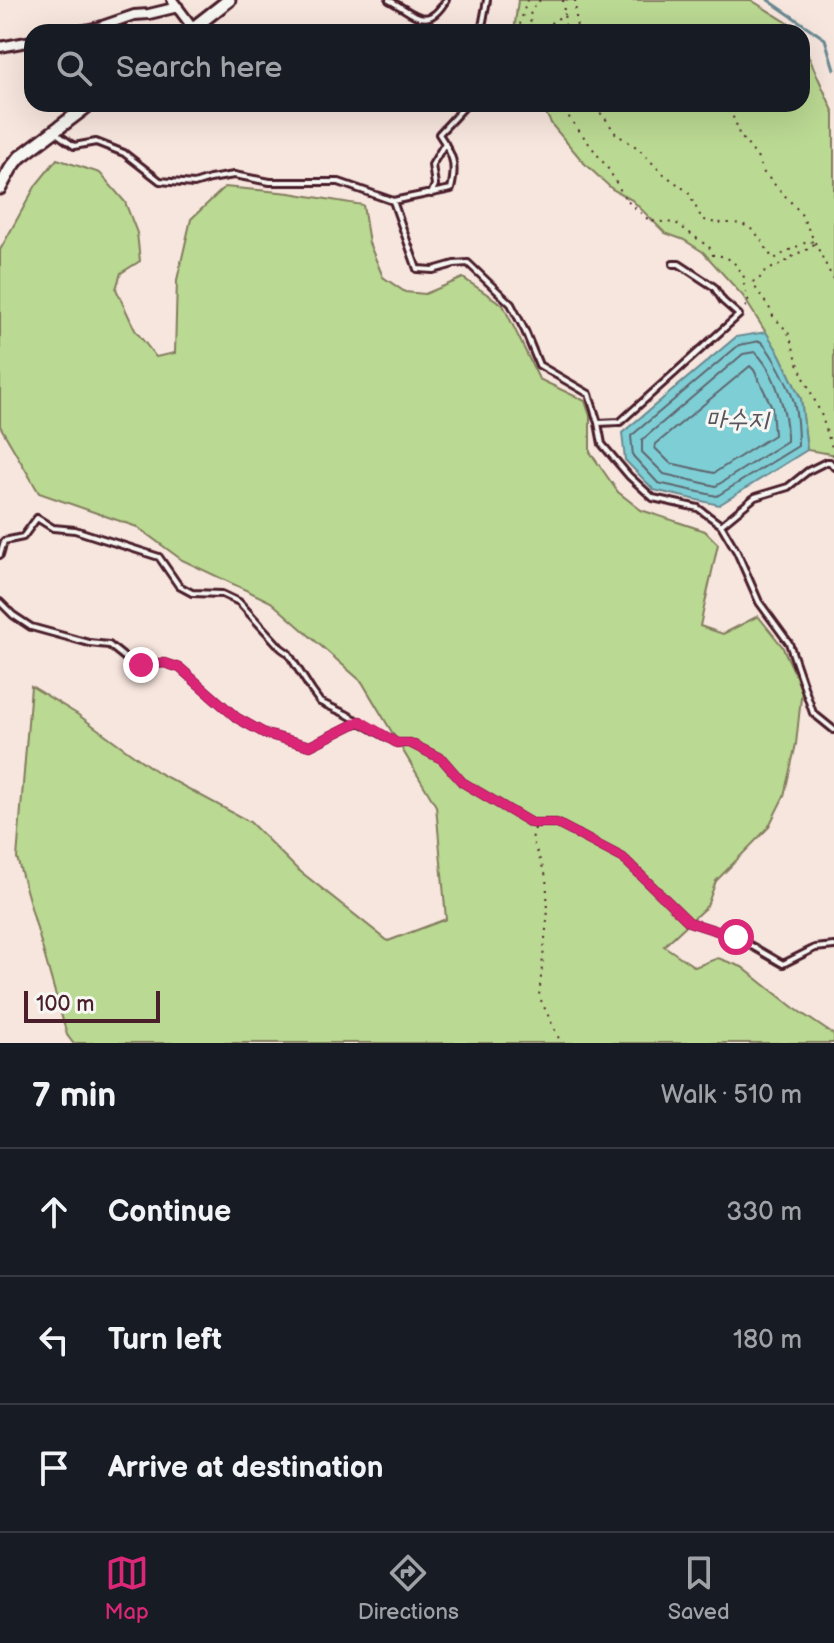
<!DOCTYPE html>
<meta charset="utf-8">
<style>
:root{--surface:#171b24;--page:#20242c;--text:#f1f3f6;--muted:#9ea1a6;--line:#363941;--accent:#db2777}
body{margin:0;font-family:"Balsamiq Sans","Poor Story",sans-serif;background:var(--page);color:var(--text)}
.scale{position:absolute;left:24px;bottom:20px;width:136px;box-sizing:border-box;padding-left:8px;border:4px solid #4a1f2b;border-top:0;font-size:22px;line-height:28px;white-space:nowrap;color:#4a1f2b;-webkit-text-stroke:6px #f6f6f2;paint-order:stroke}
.stop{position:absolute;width:24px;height:24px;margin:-18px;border:6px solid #db2777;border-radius:50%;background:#fff}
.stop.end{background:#db2777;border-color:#fff;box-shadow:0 2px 8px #0008}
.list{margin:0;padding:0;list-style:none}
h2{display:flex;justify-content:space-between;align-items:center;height:104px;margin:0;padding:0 32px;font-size:34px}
h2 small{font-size:26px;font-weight:400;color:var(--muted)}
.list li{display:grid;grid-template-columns:52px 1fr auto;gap:24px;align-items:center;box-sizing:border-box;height:128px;padding:0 32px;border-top:2px solid var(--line)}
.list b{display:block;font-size:30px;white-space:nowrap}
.list em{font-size:26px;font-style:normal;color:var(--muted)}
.icon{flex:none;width:44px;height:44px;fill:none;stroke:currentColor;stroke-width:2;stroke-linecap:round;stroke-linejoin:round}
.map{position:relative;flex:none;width:834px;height:1043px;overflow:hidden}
.search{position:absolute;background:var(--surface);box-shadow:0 8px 32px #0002;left:24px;right:24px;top:24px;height:88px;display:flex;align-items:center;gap:20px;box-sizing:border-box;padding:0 28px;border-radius:24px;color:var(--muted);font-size:30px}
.sheet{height:488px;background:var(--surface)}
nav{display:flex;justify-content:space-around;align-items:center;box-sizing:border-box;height:112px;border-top:2px solid var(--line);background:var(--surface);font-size:22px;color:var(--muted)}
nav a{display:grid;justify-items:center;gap:4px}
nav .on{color:var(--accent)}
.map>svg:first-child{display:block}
</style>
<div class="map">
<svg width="834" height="1043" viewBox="0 0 834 1043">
<rect width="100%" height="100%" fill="#f7e6de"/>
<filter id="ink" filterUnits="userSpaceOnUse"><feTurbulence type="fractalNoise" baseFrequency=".0125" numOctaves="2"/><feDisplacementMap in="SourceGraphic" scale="16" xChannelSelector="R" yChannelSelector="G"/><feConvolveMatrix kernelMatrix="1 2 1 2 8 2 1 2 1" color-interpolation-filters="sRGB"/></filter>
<g filter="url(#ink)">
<path fill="#bad992" stroke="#827c5e" stroke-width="2" d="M 518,0 L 751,0 L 796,28 L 797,32 L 514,32 Z
M 802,42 L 834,113 L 834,456 L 831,454 L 807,450 L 801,399 L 780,355 L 743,296 L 703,252 L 684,240 L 665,233 L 632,200 L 612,189 L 584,163 L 552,125 L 541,104 L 802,104 Z
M 57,159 L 100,173 L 125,202 L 137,233 L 140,261 L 121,273 L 116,289 L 135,330 L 156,357 L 175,353 L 177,280 L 191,219 L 225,187 L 290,193 L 363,205 L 369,243 L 383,277 L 405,292 L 425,294 L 463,278 L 503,305 L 539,379 L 585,401 L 590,416 L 590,452 L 618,492 L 641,510 L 705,531 L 718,544 L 700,626 L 723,634 L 758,616 L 782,646 L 802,688 L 796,744 L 784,796 L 768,828 L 716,881 L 707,906 L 664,946 L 695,967 L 718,958 L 742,967 L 794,1008 L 834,1035 L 834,1043 L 73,1043 L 67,1035 L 17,858 L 31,686 L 77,714 L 157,772 L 250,822 L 296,868 L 388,941 L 446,919 L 436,806 L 362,682 L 271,602 L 182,560 L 137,527 L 39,493 L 0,426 L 0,250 L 36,185 Z"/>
<path fill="#7ecfd5" stroke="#698991" stroke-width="2" d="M 766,332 L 780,355 L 801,399 L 807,450 L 719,505 L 654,490 L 625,460 L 622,433 L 736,337 Z"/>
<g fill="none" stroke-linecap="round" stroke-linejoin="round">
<path stroke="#5f656f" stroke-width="2" d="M 760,341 C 771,350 790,388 794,402 C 797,415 798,433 798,446 L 717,496 L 658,483 L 633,456 L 631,436 L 739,345 Z
M 755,352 C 775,370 788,415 787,441 L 716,486 L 664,474 L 642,452 L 642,440 L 743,354 Z
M 750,366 L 754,370 L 772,407 L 774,435 L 714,473 L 670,463 L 655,448 L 656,444 Z"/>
<path stroke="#698991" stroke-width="3" d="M 768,0 L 825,39 L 834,69"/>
<defs>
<path id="lane" d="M 389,0 C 415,14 427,32 446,0
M 481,32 L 487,0
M 56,133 L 74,146 L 96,142 L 124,153 L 160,181 L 194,184 L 210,179 L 234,175 L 270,182 L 339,182 L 393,201 L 417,269 L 433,270 L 454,264 L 468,263 L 511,304 L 525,331 L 539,365 L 589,394 L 598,423 L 602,444 L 629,476 L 653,498 L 698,508 L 721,525 L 737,552 L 759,602 L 789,643 L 813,713 L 834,730
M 431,194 L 435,185 L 432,165 L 445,143
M 393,201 L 451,189 C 457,164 453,155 439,134 L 467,104
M 598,423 L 620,422 L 739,315 L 723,301 L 714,287 L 679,264 L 673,264
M 721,525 L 755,497 L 788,487 L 808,471 L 826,462 L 830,462 L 834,467
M 0,555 L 4,541 L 23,537 L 37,518 L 53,528 L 75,530 L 159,557 L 179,586 L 192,593 L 222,594 L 239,602 L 281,648 L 288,653 L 312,691 L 320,702 L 346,714 L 397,743 L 410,743 L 442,759 L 462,782 L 531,823 L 556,823 L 623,858 L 689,922 L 736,937 L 783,964 L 815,948 L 834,946
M 0,602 L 13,615 L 31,627 L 89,643 L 109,645 L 129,661 L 141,665 L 165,663 L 180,668 L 237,718 L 266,734 L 310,746 L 360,721"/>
<path id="street" d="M 172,0 L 193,28
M 99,27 L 134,15 L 149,14 L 178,7
M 75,32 L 99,27 L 124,32
M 0,47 L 32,41"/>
<path id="secondary" d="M 188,32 L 229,0
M 0,188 L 11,168 L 20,157 L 90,104"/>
</defs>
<use href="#lane" stroke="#4a1f2b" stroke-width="10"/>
<use href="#street" stroke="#4a1f2b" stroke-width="14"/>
<use href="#secondary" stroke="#4a1f2b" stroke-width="17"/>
<path stroke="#4a1f2b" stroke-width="2" stroke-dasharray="2 6" stroke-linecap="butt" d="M 540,0 C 532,8 528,13 531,24 C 543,32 554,20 565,14
M 563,0 L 565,24 L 568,32
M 575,0 L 577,32
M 521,32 L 519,28 L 527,0
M 559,104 L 609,170 L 626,200 L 650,221 L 676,223 L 710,248 L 713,255 C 731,256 737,264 745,279 L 744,285 L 749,303 L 741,311
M 587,104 L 603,115 L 616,134 L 638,148 L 661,172 L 688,192 L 702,219 C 712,223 719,223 729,223 C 755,222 760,240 773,259 C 779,257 782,254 788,251 C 795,247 802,245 808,241 L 815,242
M 723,104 L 735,120 L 739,134 L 757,157 L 764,173 L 800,212 L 829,271 L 834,279
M 814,244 L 808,249 L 794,255 L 789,260 L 764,272 L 760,278 L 754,280 L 753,284 L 770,309 L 773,316 L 788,332 L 800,369 L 821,414 L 831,445 L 834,449
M 535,828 L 532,839 L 546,876 L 548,910 L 539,996 L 561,1043"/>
<use href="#lane" stroke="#f6f6f2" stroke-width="4"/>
<use href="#street" stroke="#f6f6f2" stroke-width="8"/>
<use href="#secondary" stroke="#f6f6f2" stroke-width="11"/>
</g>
</g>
<g fill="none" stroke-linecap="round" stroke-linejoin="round" filter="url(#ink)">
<path stroke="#db2777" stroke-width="10" d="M 141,665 L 165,663 L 180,668 L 237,718 L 266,734 L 310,746 L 360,721 L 397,743 L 410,743 L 442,759 L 462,782 L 531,823 L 556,823 L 623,858 L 689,922 L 736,937"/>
</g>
<g text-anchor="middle" stroke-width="6" stroke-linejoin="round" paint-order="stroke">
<g font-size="26" font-style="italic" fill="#5a545e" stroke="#f6f6f2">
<text x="737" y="428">마수지</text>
</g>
</g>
</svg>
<div class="scale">100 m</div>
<div class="stop" style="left:736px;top:937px"></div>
<div class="stop end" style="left:141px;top:665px"></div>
<div class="search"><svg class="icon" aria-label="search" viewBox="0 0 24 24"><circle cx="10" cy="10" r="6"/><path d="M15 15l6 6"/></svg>Search here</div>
</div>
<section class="sheet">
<h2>7 min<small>Walk · 510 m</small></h2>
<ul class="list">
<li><svg class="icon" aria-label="ahead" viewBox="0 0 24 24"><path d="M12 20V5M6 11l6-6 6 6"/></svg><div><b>Continue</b></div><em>330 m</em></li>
<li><svg class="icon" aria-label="left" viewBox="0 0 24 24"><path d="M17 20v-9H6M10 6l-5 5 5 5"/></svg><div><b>Turn left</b></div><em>180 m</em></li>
<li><svg class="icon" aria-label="arrive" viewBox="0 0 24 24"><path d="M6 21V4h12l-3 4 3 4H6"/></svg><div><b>Arrive at destination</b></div></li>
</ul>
</section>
<nav>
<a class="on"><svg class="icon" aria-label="map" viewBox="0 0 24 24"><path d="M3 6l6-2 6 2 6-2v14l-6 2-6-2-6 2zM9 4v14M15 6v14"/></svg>Map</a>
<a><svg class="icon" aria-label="directions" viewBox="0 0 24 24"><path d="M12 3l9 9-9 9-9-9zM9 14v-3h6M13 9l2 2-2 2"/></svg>Directions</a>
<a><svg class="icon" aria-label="saved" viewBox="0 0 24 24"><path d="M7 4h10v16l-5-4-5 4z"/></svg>Saved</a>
</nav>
